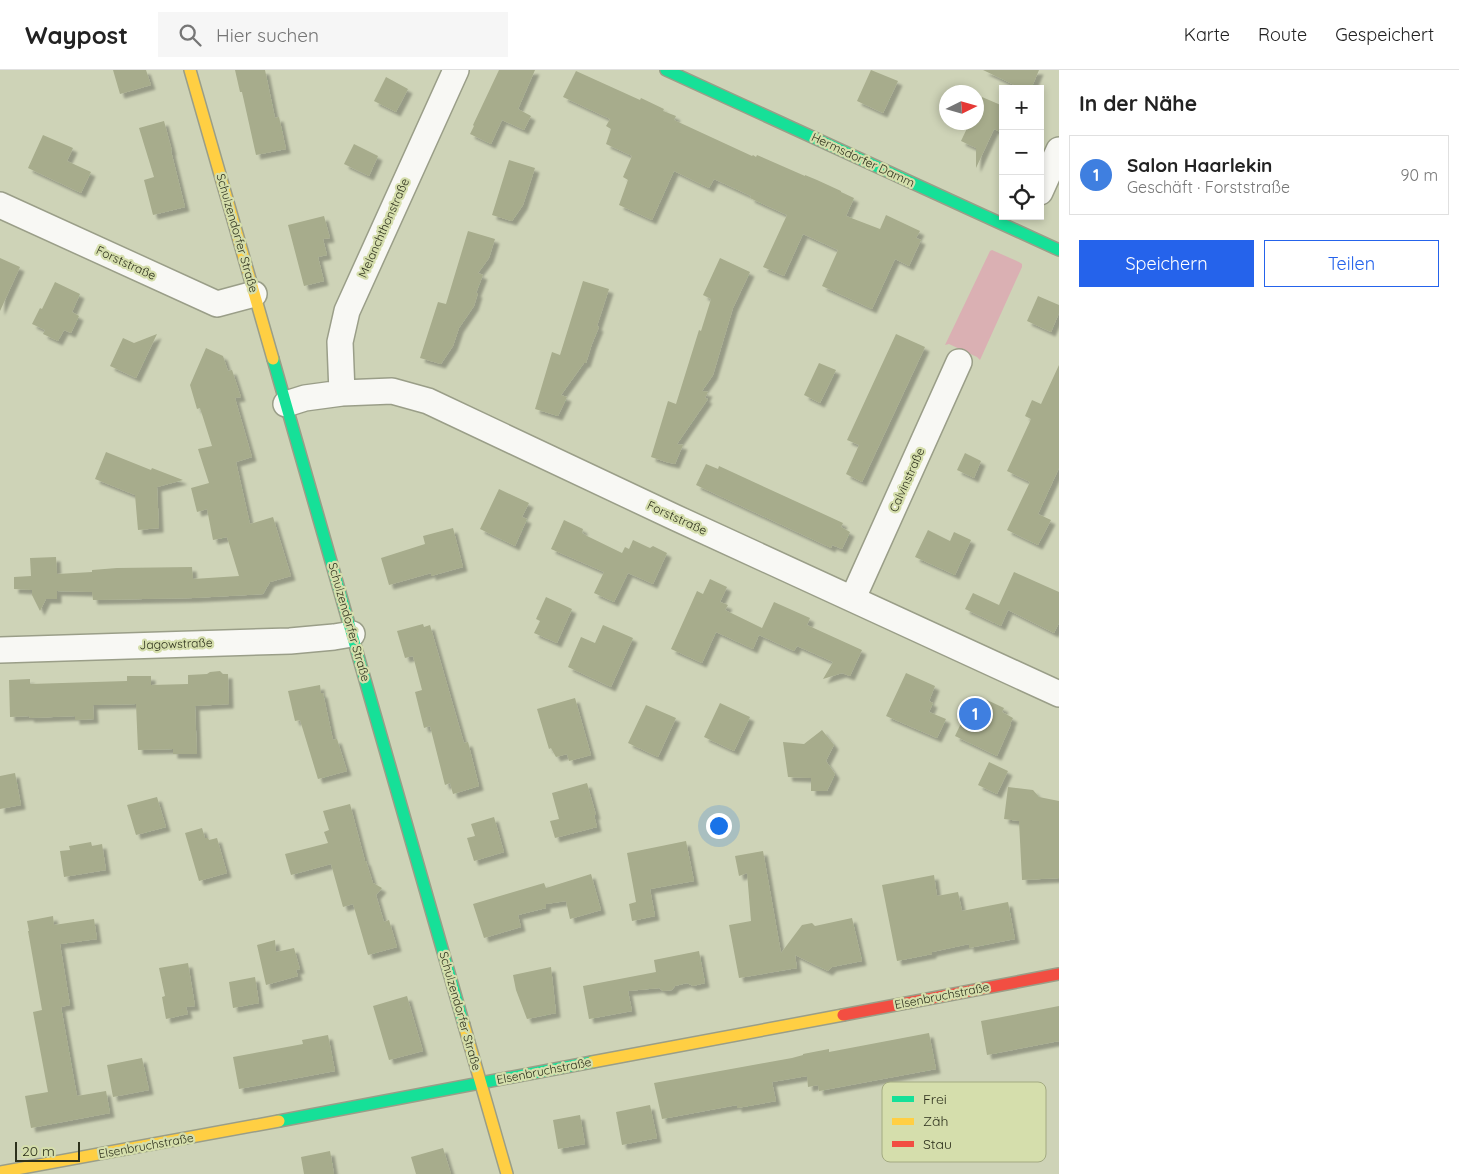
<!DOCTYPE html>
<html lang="de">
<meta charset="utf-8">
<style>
:root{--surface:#fff;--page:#f6f6f6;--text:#222;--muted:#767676;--line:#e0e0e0;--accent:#2563eb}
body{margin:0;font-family:Quicksand,sans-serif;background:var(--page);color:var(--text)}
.controls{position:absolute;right:15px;top:15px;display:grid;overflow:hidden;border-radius:0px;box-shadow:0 2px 8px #0003}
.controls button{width:45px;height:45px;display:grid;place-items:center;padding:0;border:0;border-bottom:1px solid var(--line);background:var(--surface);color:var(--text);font:25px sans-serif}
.compass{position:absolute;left:939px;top:15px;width:45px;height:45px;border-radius:50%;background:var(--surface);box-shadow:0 2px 8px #0003;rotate:85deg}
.scale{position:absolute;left:15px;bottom:12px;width:65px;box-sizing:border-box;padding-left:5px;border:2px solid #2d301c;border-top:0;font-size:14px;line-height:18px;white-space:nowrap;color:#2d301c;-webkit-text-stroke:4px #d5deac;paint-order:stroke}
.you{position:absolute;left:718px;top:755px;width:18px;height:18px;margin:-12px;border:4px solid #fff;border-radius:50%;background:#1a73e8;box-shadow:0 0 0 8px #1a73e833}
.badge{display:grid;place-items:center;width:32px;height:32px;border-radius:50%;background:var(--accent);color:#fff;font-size:16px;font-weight:700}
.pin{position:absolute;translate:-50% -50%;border:2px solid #fff;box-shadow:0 1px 5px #0006}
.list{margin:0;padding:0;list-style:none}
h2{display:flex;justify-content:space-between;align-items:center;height:65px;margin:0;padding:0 20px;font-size:21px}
h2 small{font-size:16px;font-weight:400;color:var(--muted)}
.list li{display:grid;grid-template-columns:32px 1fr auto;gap:15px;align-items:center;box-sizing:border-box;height:80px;margin:0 10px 10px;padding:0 10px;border:1px solid var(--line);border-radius:0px}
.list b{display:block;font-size:19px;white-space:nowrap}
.list p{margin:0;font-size:16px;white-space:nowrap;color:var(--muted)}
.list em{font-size:16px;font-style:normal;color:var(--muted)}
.actions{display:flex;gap:10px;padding:15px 20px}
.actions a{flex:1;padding:11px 0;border:1px solid var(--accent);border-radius:0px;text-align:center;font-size:18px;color:var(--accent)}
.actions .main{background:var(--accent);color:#fff}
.icon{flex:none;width:28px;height:28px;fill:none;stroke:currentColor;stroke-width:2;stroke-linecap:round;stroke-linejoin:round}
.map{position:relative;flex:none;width:1059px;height:1104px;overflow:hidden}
header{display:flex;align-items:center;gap:30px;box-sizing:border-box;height:70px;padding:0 25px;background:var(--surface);border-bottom:1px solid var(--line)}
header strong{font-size:24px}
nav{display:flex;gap:28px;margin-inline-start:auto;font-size:18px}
.search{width:350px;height:45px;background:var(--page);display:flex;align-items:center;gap:12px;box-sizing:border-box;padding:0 18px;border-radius:0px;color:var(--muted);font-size:19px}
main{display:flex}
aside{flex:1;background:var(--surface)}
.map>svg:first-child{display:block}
</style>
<header>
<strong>Waypost</strong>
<div class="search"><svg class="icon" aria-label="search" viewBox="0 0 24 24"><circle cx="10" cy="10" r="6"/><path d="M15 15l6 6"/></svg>Hier suchen</div>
<nav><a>Karte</a><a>Route</a><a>Gespeichert</a></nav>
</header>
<main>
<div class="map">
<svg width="1059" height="1104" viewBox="0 0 1059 1104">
<defs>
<filter id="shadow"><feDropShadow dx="4.5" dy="4.5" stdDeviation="1" flood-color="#0004"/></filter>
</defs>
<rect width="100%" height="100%" fill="#ced3b7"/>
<path fill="#dab0b3" d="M 992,180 L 1019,192 L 1022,194 L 1022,197 L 980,290 L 977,287 L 949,274 L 945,275 L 990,181 Z"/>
<path fill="#a7ac8c" filter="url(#shadow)" d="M 113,0 L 146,0 L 151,15 L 120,24 Z
M 235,0 L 265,0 L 275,48 L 279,47 L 286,79 L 256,85 L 242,22 L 240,22 Z
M 499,0 L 535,0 L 518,39 L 531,46 L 524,60 L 502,50 L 491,74 L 470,64 L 474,56 L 473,55 Z
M 871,0 L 898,11 L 883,43 L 857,31 Z
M 983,0 L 1039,0 L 1031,19 L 1023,19 Z
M 576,1 L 640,30 L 641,28 L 664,39 L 663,41 L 676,46 L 674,50 L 752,86 L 753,85 L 756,87 L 757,85 L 805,106 L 805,105 L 817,110 L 841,121 L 841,122 L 854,128 L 846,146 L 880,159 L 886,145 L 920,161 L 916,168 L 921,170 L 909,196 L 895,189 L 872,239 L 822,216 L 838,180 L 803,164 L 784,206 L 763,197 L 787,145 L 750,128 L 751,126 L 714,109 L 709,118 L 674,101 L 652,150 L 619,135 L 628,110 L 623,107 L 632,86 L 606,74 L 611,59 L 606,56 L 610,49 L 563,27 Z
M 386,7 L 408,19 L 396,42 L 374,31 Z
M 982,27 L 1003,36 L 1003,63 L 994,59 L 976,98 L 976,78 L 961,71 L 970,52 L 976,52 L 976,38 Z
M 164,51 L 172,81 L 171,81 L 185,137 L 153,145 L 144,110 L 154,107 L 139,58 Z
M 43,65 L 73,78 L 67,91 L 91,102 L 81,123 L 28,98 Z
M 354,74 L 378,86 L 369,106 L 344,94 Z
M 509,90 L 535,98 L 523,135 L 512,151 L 492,145 Z
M 324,146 L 330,168 L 323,169 L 327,185 L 318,187 L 324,211 L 304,216 L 288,155 Z
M 468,161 L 495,169 L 489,188 L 478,203 L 483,205 L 476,223 L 478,223 L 474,236 L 459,258 L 453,276 L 441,294 L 420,288 L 438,232 L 446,234 Z
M 0,188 L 20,197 L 0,241 Z
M 720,188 L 750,202 L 733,238 L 713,305 L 702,321 L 708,322 L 705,328 L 708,329 L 677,374 L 683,375 L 675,394 L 666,392 L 651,387 L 668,331 L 676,334 L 699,260 L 701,261 L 711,229 L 703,225 Z
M 583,211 L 609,219 L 597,256 L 599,257 L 592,274 L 586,293 L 584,293 L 561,325 L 567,327 L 558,346 L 535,339 L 552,282 L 560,285 Z
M 55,212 L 80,224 L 72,242 L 79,246 L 71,263 L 64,260 L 58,271 L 43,264 L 45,260 L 32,254 L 40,238 L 42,239 Z
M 1038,226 L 1059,235 L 1059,243 L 1051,262 L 1027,251 Z
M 157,264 L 136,308 L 110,296 L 123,268 L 134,273 Z
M 896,264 L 925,277 L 862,412 L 846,404 L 859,375 L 847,370 Z
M 206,278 L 223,286 L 228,301 L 232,300 L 241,327 L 235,328 L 252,387 L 236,392 L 250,454 L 273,447 L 291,506 L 270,512 L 263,524 L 193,528 L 93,530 L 92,522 L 57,521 L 57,529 L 46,529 L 40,541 L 32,525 L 32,520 L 14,519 L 14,507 L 31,506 L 30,488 L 56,487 L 57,504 L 92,502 L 92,500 L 117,498 L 192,497 L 193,509 L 239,506 L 227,467 L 213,470 L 207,439 L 197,442 L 191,418 L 209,413 L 198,379 L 212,376 L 200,338 L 197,339 L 190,315 Z
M 819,293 L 836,300 L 820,333 L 804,325 Z
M 1059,295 L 1059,398 L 1038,444 L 1051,450 L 1038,475 L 1007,460 L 1030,412 L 1007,401 L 1031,349 L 1025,346 L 1032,330 L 1041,334 Z
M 106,382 L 151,400 L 152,398 L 183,410 L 157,417 L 159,458 L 138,460 L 135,425 L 95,409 Z
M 965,383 L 981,391 L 974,408 L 957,400 Z
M 706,394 L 718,399 L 719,396 L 843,453 L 841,457 L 850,462 L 842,479 L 832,475 L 831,478 L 696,415 Z
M 499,419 L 529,433 L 522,447 L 527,449 L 515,476 L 480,459 Z
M 564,450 L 583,459 L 582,463 L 587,466 L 622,483 L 625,477 L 629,479 L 633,470 L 650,478 L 653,476 L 667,483 L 653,514 L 628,503 L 614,532 L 594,523 L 604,502 L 551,479 Z
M 453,458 L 463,497 L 431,506 L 431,503 L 389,515 L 381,488 L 425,474 L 423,466 Z
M 928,460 L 950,471 L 954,462 L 971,470 L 955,505 L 915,487 Z
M 1014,502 L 1059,522 L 1059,553 L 1054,563 L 1008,540 L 1001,556 L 965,539 L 973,523 L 999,535 Z
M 710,509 L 727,517 L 720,532 L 728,535 L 725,540 L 762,558 L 774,532 L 810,548 L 807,555 L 862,580 L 850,606 L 842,603 L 823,609 L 833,592 L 797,576 L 794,581 L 759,565 L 753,579 L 716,562 L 702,593 L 671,579 L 697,521 L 703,524 Z
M 546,527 L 572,539 L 557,573 L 534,563 L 540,551 L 536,549 Z
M 423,554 L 424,557 L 430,555 L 464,673 L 468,672 L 479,716 L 453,724 L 450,713 L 445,715 L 430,656 L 424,658 L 415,622 L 422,620 L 413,586 L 405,588 L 397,561 Z
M 603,555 L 633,568 L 611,617 L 568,597 L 581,567 L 595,573 Z
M 220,601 L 223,604 L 228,604 L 229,634 L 195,636 L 197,684 L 173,684 L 173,679 L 138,680 L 136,634 L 93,635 L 94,649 L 75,650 L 75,646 L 30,648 L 29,646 L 10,647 L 9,610 L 30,609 L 30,614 L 127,611 L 127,606 L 151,606 L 151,615 L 188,614 L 188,605 L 207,604 L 210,602 Z
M 906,603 L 935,616 L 929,631 L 933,633 L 929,642 L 946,649 L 937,668 L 886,646 Z
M 320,615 L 321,623 L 323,623 L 333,670 L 337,669 L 347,701 L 318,709 L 300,650 L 295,651 L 288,621 Z
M 575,628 L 591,685 L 569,691 L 567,684 L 556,687 L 551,678 L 549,679 L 537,639 Z
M 973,628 L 985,634 L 987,630 L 1004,638 L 1002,642 L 1013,648 L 1010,654 L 1011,654 L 997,686 L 955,666 Z
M 720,633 L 750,647 L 734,681 L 704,667 Z
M 646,635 L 676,648 L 658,687 L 628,673 Z
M 822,660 L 834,675 L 826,691 L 835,704 L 827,721 L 811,721 L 811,708 L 788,707 L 783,672 L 804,674 Z
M 989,692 L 1008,701 L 997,724 L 978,715 Z
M 15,703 L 21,735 L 0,739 L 0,706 Z
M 587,713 L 596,745 L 594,745 L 597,757 L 555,768 L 550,751 L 559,749 L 552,723 Z
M 1008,717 L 1033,720 L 1039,727 L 1059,731 L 1059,808 L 1022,810 L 1019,751 L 1004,749 Z
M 157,727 L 166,757 L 136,765 L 127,735 Z
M 350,734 L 365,791 L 366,791 L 373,813 L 382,818 L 376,825 L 384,852 L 389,850 L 397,877 L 368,885 L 353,834 L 343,837 L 331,794 L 291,805 L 285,784 L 328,773 L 324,762 L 329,760 L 323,741 Z
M 494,747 L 504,782 L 474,791 L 467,768 L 475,766 L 471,754 Z
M 202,758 L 205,768 L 208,768 L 209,770 L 217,768 L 227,803 L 199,811 L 185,763 Z
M 686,771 L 694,811 L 650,819 L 655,846 L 632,851 L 629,834 L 636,832 L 627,783 Z
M 91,772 L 92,776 L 102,774 L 106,800 L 64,807 L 60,781 L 70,780 L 69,776 Z
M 763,781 L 781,883 L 802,855 L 812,853 L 815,856 L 852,848 L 862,891 L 832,897 L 828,901 L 795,885 L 797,898 L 739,908 L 729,855 L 751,851 L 747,803 L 739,806 L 735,786 Z
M 591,804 L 601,840 L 570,849 L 566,831 L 546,834 L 546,838 L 518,845 L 521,857 L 484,868 L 473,834 L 544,813 L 546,818 Z
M 934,805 L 937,826 L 958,822 L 962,841 L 1008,832 L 1015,869 L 969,878 L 969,874 L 932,882 L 932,884 L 897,891 L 882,815 Z
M 53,846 L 54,855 L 94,849 L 97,869 L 60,874 L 70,935 L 61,937 L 77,1026 L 106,1021 L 110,1043 L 31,1058 L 25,1026 L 48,1022 L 33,942 L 42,940 L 28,861 L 29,861 L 27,851 Z
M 275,870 L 276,882 L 294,878 L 300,899 L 296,900 L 298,906 L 266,915 L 257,875 Z
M 699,881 L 705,913 L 693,916 L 687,913 L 675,916 L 672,920 L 663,921 L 659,918 L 628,921 L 632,941 L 589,949 L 583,916 L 656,902 L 654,890 Z
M 188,893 L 195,936 L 186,937 L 188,944 L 166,949 L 162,927 L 165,926 L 159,898 Z
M 551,897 L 556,943 L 527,949 L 516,920 L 513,905 Z
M 255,907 L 259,933 L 233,938 L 229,912 Z
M 407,926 L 423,981 L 389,990 L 373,936 Z
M 1059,936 L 1059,971 L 987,985 L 981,951 Z
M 929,963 L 936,999 L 819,1021 L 818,1015 L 808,1017 L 807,1006 L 772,1012 L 776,1031 L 737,1038 L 737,1035 L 662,1049 L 654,1013 L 792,988 L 803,985 L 803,984 L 829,979 L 829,982 Z
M 328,965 L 335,1001 L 239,1019 L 233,987 L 303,974 L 302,970 Z
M 142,988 L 149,1020 L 113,1027 L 107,995 Z
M 650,1035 L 657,1068 L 622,1075 L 616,1042 Z
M 580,1045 L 585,1074 L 558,1079 L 553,1050 Z
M 443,1078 L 451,1104 L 416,1104 L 411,1087 Z
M 330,1081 L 334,1104 L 304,1104 L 301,1087 Z"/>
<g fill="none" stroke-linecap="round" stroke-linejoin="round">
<defs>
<path id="street" d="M 1040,122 L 1059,80
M 0,135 L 217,234 L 254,224
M 342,323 L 340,272 L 347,241 L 456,0
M 286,334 L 305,328 L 342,323 L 392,321 L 428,331 L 674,447 L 1059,624
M 853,528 L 959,292
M 0,580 L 290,571 L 334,567 L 352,564"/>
<path id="fast" d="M 666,0 L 1059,180
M 273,289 L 464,955
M 279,1051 L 592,992"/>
<path id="slow" d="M 190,0 L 273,289
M 464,955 L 507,1104
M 592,992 L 843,945
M 0,1102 L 279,1051"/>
<path id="jam" d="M 843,945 L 1059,904"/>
</defs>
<use href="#street" stroke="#9a9e88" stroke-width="28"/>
<use href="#fast" stroke="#9a9e88" stroke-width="14"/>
<use href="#slow" stroke="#9a9e88" stroke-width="14"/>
<use href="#jam" stroke="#9a9e88" stroke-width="14"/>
<use href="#street" stroke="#f8f8f4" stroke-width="25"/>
<use href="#fast" stroke="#16e098" stroke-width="11"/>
<use href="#slow" stroke="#ffcf43" stroke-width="11"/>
<use href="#jam" stroke="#f24e42" stroke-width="11"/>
</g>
<g text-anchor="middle" stroke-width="4.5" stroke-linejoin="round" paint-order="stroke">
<g font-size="12" fill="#2d301c" stroke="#d5deac">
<text transform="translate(863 90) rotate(25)" y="4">Hermsdorfer Damm</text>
<text transform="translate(384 158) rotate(-66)" y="4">Melanchthonstraße</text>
<text transform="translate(237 163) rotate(74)" y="4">Schulzendorfer Straße</text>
<text transform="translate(126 193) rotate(25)" y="4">Forststraße</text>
<text transform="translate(907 410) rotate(-66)" y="4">Calvinstraße</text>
<text transform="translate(677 448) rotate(25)" y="4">Forststraße</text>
<text transform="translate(349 552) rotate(74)" y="4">Schulzendorfer Straße</text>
<text transform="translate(176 574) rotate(-2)" y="4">Jagowstraße</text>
<text transform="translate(942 926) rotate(-11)" y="4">Elsenbruchstraße</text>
<text transform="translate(460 941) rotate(74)" y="4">Schulzendorfer Straße</text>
<text transform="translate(544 1001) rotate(-11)" y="4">Elsenbruchstraße</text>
<text transform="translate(146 1076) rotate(-10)" y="4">Elsenbruchstraße</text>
</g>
</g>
<rect x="882" y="1012" width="164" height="80" rx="8" fill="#d5deac" stroke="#a3aa81" stroke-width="1"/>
<rect x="892" y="1026" width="22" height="6" fill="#16e098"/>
<rect x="892" y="1048" width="22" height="7" fill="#ffcf43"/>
<rect x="892" y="1071" width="22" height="6" fill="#f24e42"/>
<g font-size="14" fill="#2d301c">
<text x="923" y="1034">Frei</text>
<text x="923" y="1056">Zäh</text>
<text x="923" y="1079">Stau</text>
</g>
</svg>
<div class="controls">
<button>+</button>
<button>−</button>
<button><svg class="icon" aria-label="locate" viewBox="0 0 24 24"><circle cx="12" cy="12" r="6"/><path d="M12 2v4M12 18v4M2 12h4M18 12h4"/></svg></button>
</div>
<svg class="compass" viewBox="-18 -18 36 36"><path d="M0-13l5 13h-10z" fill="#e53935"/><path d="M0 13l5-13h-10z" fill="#767676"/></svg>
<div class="scale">20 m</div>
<div class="you"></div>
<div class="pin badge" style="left:975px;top:644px;background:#3f7fe0">1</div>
</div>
<aside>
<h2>In der Nähe<small></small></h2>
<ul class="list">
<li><span class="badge" style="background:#3f7fe0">1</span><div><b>Salon Haarlekin</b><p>Geschäft · Forststraße</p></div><em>90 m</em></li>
</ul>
<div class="actions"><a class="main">Speichern</a><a>Teilen</a></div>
</aside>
</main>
